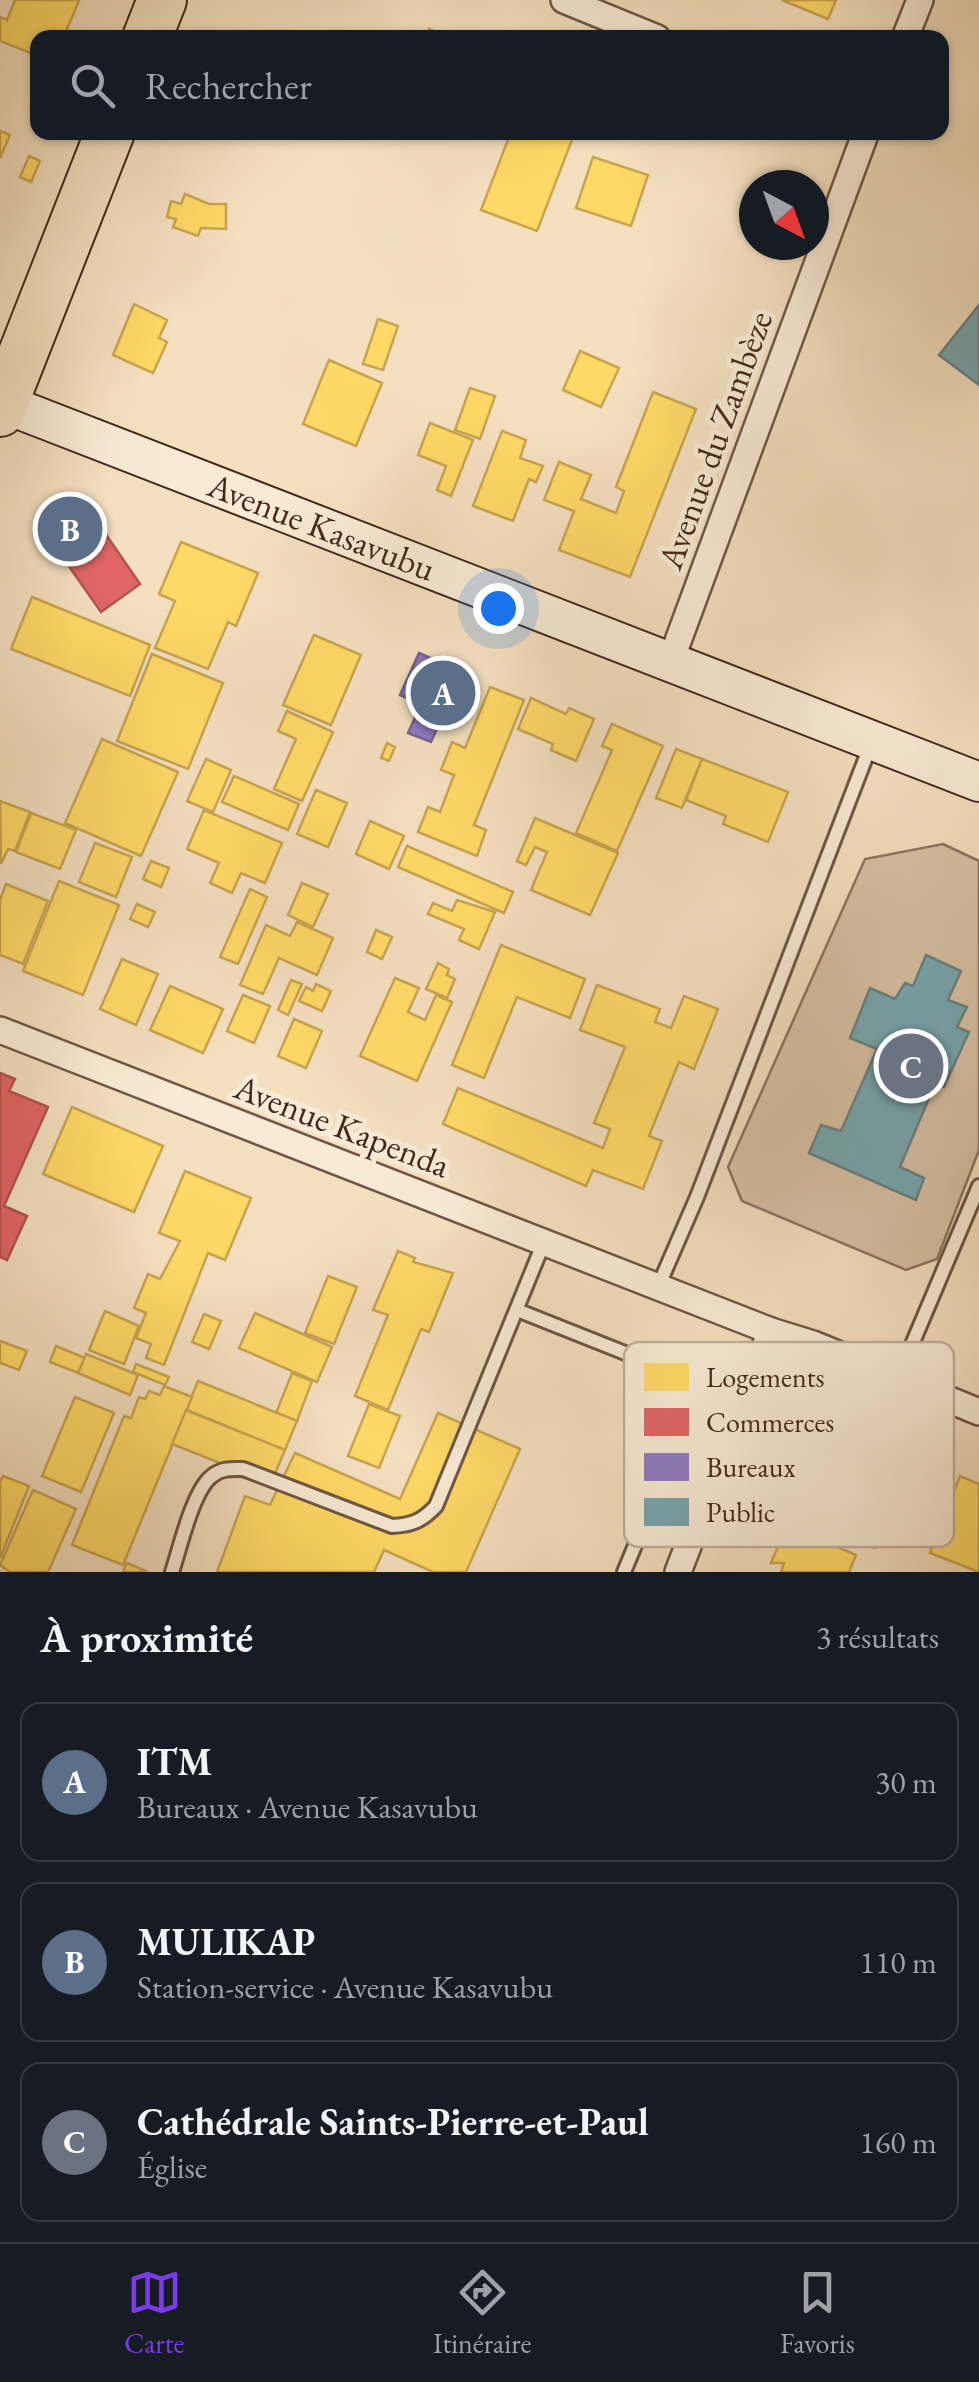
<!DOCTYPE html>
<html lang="fr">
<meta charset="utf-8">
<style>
body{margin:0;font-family:"EB Garamond",serif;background:#20242c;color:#f1f3f6}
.compass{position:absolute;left:739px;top:170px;width:90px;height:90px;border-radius:50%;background:#171b24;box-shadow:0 2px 8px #0004;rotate:139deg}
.you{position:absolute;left:498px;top:608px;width:35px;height:35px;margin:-25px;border:8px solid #fff;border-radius:50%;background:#1a73e8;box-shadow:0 0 0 15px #1a73e833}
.badge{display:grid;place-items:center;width:65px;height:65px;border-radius:50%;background:#7c3aed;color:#fff;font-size:32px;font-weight:700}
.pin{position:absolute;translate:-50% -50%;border:5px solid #fff;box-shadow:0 2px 10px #0006}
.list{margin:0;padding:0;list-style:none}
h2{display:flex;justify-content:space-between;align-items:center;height:130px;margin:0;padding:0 40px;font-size:42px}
h2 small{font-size:32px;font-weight:400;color:#9ea1a6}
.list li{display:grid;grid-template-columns:65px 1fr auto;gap:30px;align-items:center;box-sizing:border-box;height:160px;margin:0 20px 20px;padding:0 20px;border:2px solid #363941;border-radius:20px}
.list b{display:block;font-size:38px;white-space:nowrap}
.list p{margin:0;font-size:32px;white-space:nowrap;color:#9ea1a6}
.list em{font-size:32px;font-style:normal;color:#9ea1a6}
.icon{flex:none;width:55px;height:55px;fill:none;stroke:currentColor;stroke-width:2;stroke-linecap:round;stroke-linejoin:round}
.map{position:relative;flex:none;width:979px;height:1572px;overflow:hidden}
.search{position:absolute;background:#171b24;box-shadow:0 2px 8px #0004;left:30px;right:30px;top:30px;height:110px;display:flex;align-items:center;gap:25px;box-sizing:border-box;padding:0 35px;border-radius:20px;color:#9ea1a6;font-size:38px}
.sheet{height:670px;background:#171b24}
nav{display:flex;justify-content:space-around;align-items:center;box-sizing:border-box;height:140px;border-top:2px solid #363941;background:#171b24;font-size:28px;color:#9ea1a6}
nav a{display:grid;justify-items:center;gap:5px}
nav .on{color:#7c3aed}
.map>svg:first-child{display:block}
.green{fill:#d6c0a3;stroke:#8c7460;stroke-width:2.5}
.homes{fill:#ffd966;stroke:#c7a450;stroke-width:2.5}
.shops{fill:#e06666;stroke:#b15350;stroke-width:2.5}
.offices{fill:#8e7cc3;stroke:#786391;stroke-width:2.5}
.public{fill:#76a5af;stroke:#678083;stroke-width:2.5}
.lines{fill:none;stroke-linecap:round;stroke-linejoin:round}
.lane-casing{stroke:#6f5646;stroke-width:18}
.street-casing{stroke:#6f5646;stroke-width:30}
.secondary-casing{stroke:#43281d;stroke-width:42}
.highway-casing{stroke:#43281d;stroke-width:52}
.lane{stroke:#f8ead5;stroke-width:12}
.street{stroke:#f8ead5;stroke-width:25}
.secondary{stroke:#f8ead5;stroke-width:38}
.highway{stroke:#f4dfbf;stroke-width:48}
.labels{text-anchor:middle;stroke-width:10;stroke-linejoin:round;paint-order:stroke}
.street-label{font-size:35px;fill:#43281d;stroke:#f8ead5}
.key{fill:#f8ead5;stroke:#c2b09e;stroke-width:2.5}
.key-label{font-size:28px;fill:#43281d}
</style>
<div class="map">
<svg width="979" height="1572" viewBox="0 0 979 1572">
<rect width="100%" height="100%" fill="#f4dfbf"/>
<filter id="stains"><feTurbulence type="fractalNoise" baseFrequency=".002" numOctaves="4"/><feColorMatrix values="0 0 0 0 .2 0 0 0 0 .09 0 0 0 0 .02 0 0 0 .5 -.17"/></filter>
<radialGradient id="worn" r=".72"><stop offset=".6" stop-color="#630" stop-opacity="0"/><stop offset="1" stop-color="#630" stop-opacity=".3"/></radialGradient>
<!-- green -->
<path class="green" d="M943 844 979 861V1150L937 1259 906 1270 742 1201 728 1167 865 859Z"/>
<!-- homes -->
<g class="homes">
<path d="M15 0H77L79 1 63 38H38V56L0 41V17L7 20Z"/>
<path d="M782 0H836L828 19Z"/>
<path d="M429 29 452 38H426Z"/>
<path d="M0 131 10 135 0 158Z"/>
<path d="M511 132H575L537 231 481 210Z"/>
<path d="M29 156 40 161 31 182 20 177Z"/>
<path d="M593 157 648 175 631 226 576 208Z"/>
<path d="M185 194 209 204H226V229L201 228 198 236 173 227 176 219 167 217 171 201 181 204Z"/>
<path d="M134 304 167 320 159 338 167 342 153 373 113 355Z"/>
<path d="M378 319 398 326 383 370 363 364Z"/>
<path d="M580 351 619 368 601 407 563 390Z"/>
<path d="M329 360 382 383 356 446 303 424Z"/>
<path d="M470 388 495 396 480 439 455 430Z"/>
<path d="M653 392 696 409 630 577 559 550 574 511 544 500 559 462 591 475 581 499 616 513 624 491 616 487Z"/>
<path d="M430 423 473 440 451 496 437 490 446 466 418 455Z"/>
<path d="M502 431 526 440 520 458 543 466 536 482 529 479 513 521 473 506Z"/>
<path d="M181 542 258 573 236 626 228 622 208 669 155 648 175 601 159 594Z"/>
<path d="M32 597 150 645 130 696 11 649Z"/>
<path d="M314 635 361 655 331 725 283 705Z"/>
<path d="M152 654 223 683 188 769 117 741Z"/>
<path d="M490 687 524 700 474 825 486 830 477 856 418 832 428 807 440 812 454 775 441 770 452 742 465 748Z"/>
<path d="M531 698 566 714 569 708 594 719 576 761 551 750 553 744 518 729Z"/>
<path d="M287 711 333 732 302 801 274 789 296 739 278 731Z"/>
<path d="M612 724 663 746 617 851 576 833 612 750 602 746Z"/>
<path d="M102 739 178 772 141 856 65 823Z"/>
<path d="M387 743 395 747 389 761 381 758Z"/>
<path d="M676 749 702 759 682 808 656 798Z"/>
<path d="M206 759 231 770 213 812 187 801Z"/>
<path d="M702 759 788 792 768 842 723 824 726 816 686 800Z"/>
<path d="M234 776 299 804 288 830 222 802Z"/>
<path d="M316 790 347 803 328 847 297 834Z"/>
<path d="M0 801 30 812 15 851 8 849 1 864Z"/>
<path d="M204 810 282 843 265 883 241 873 232 893 210 883 219 863 187 849Z"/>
<path d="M31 813 76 830 60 869 16 852Z"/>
<path d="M535 818 618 853 590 915 531 890 547 852 535 847 526 865 517 861Z"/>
<path d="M370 821 404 836 389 869 356 854Z"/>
<path d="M95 843 132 857 116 897 79 882Z"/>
<path d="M407 846 513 892 504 913 398 867Z"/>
<path d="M151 861 169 868 161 887 143 879Z"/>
<path d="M59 881 119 905 83 995 23 971Z"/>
<path d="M302 883 328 894 313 927 288 915Z"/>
<path d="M6 884 48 901 23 964 0 955V900Z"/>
<path d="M250 889 267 897 238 964 220 957Z"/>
<path d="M457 900 495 912 479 949 459 940 464 929 428 914 433 903 452 911Z"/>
<path d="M137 904 155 912 148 927 130 919Z"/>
<path d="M297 922 333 938 317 975 279 958 263 994 240 985 266 925 290 936Z"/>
<path d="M376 930 392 937 382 959 367 952Z"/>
<path d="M501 945 585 979 570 1018 517 997 484 1078 452 1065Z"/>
<path d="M122 959 158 974 136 1025 100 1009Z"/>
<path d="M438 963 449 969 447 975 455 979 447 998 426 989Z"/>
<path d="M395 978 419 988 408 1012 425 1020 436 995 452 1002 417 1081 360 1056Z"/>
<path d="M291 980 302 984 288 1015 278 1010Z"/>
<path d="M316 984 331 991 322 1011 299 1001 306 987 313 991Z"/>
<path d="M597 985 660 1009 655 1022 671 1028 684 996 718 1009 694 1069 679 1062 649 1136 662 1141 643 1189 593 1170 586 1186 443 1124 458 1088 603 1148 610 1129 594 1123 625 1047 580 1030Z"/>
<path d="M170 986 223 1009 203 1053 150 1030Z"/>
<path d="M243 995 270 1006 254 1043 227 1031Z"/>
<path d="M294 1019 322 1031 306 1068 278 1056Z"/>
<path d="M72 1107 163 1146 134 1212 43 1174Z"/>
<path d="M185 1171 251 1198 225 1260 208 1253 164 1365 146 1358 151 1344 136 1338 146 1313 134 1308 148 1274 160 1279 180 1241 159 1233Z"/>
<path d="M398 1251 415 1258 413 1262 453 1273 429 1332 421 1329 388 1410 355 1396 388 1315 373 1310Z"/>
<path d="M328 1276 357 1287 334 1344 305 1333Z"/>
<path d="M105 1311 139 1326 124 1364 89 1350Z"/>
<path d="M255 1313 332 1347 317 1382 239 1348Z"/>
<path d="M204 1314 221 1321 209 1349 192 1342Z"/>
<path d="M0 1341 27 1351 19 1370 0 1363Z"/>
<path d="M56 1346 85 1358 78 1373 50 1362Z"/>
<path d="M86 1354 138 1375 130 1395 78 1373Z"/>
<path d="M136 1364 169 1377 165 1385 133 1372Z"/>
<path d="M292 1373 312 1381 297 1421 276 1413Z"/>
<path d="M198 1381 297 1421 285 1450 186 1410Z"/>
<path d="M164 1386 192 1397 123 1565 72 1545 124 1416 131 1418 139 1397 145 1399 149 1391 160 1395Z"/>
<path d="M75 1397 114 1413 81 1492 42 1476Z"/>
<path d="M369 1404 400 1416 379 1468 348 1456Z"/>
<path d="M186 1410 285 1450 271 1483 172 1444Z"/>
<path d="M438 1413 520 1449 466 1572H433L384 1550 374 1572H217L245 1496 270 1505 295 1453 400 1499Z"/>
<path d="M3 1476 29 1486 0 1558V1482Z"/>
<path d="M960 1476 979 1484V1572L930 1553Z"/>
<path d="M853 1483 894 1500 875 1548 823 1528 834 1502 844 1506Z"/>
<path d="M33 1490 76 1509 48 1572H10L0 1565Z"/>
<path d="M803 1526 823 1528 819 1539 856 1555 849 1572H781L784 1563H771L785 1530 799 1535Z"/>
<path d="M127 1563 148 1572H123Z"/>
</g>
<!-- shops -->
<g class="shops">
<path d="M80 497 140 584 101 612 40 525Z"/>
<path d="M0 1073 15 1079 9 1091 48 1107 4 1206 27 1216 7 1260 0 1257Z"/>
</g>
<!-- offices -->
<path class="offices" d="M419 653 468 675 450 716 444 713 431 742 408 733 421 704 400 695Z"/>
<!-- public -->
<g class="public">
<path d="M979 305V385L939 355Z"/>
<path d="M926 955 961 971 948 1000 967 1007 957 1027 969 1032 944 1087 935 1084 900 1167 924 1178 916 1200 809 1153 821 1125 841 1131 877 1049 850 1038 870 988 895 999 905 983 913 986Z"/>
</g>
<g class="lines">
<!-- lane casing -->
<g class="lane-casing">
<g id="lane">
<path d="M658 1287 697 1197 871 744"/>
<path d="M517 1310 688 1378 696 1386 697 1396 624 1572"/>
<path d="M897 1380 979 1186"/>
<path d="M172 1572C180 1548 193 1490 212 1476 222 1468 231 1469 243 1469L392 1526C412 1525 422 1521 436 1506L544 1242"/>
</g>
</g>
<!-- street casing -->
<g class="street-casing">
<g id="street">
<path d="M564 0 657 38"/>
<path d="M905 38 920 0"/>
<path d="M671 660 866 132"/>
<path d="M0 1030 771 1331 813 1344 979 1412"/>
<path d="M678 1572 771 1331"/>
</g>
</g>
<!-- secondary casing -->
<g class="secondary-casing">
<g id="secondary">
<path id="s1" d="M0 402 979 782"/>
</g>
</g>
<!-- highway casing -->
<g class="highway-casing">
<g id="highway">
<path d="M147 38 162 0"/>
<path d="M0 412 110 132"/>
</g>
</g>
<!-- lane -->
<use href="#lane" class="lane"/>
<!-- street -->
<use href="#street" class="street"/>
<!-- secondary -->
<use href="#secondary" class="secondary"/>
<!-- highway -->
<use href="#highway" class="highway"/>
</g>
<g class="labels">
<!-- street labels -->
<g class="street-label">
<text transform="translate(715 440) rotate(-70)" y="12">Avenue du Zambèze</text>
<text dy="12" stroke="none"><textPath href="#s1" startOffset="345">Avenue Kasavubu</textPath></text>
<text transform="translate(342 1126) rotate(21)" y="12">Avenue Kapenda</text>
</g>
</g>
<!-- legend -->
<rect x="624" y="1342" width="330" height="205" rx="15" class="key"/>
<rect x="644" y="1363" width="45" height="28" fill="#ffd966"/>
<rect x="644" y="1408" width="45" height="28" fill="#e06666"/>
<rect x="644" y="1453" width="45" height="28" fill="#8e7cc3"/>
<rect x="644" y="1498" width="45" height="28" fill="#76a5af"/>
<g class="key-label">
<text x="706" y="1387">Logements</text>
<text x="706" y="1432">Commerces</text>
<text x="706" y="1477">Bureaux</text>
<text x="706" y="1522">Public</text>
</g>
<rect width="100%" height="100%" filter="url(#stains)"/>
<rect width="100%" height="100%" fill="url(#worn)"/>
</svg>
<svg class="compass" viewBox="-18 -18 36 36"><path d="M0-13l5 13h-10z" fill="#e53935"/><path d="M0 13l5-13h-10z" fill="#9ea1a6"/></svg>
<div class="you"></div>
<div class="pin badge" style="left:443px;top:693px;background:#5c6f8a">A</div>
<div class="pin badge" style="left:70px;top:529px;background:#5c6f8a">B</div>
<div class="pin badge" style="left:911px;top:1066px;background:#6b7280">C</div>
<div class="search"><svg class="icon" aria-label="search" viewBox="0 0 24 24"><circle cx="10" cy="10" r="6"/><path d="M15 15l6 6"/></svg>Rechercher</div>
</div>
<section class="sheet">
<h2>À proximité<small>3 résultats</small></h2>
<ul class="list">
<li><span class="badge" style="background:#5c6f8a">A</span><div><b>ITM</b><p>Bureaux · Avenue Kasavubu</p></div><em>30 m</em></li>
<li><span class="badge" style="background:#5c6f8a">B</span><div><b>MULIKAP</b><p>Station-service · Avenue Kasavubu</p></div><em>110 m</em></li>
<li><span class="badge" style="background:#6b7280">C</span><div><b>Cathédrale Saints-Pierre-et-Paul</b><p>Église</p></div><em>160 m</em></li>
</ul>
</section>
<nav>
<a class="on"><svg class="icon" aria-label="map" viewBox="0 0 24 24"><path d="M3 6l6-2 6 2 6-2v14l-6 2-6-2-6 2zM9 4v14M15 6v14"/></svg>Carte</a>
<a><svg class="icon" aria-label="directions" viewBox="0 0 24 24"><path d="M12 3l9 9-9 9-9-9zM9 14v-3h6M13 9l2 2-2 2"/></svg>Itinéraire</a>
<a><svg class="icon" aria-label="saved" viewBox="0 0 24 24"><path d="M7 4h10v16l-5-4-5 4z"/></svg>Favoris</a>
</nav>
